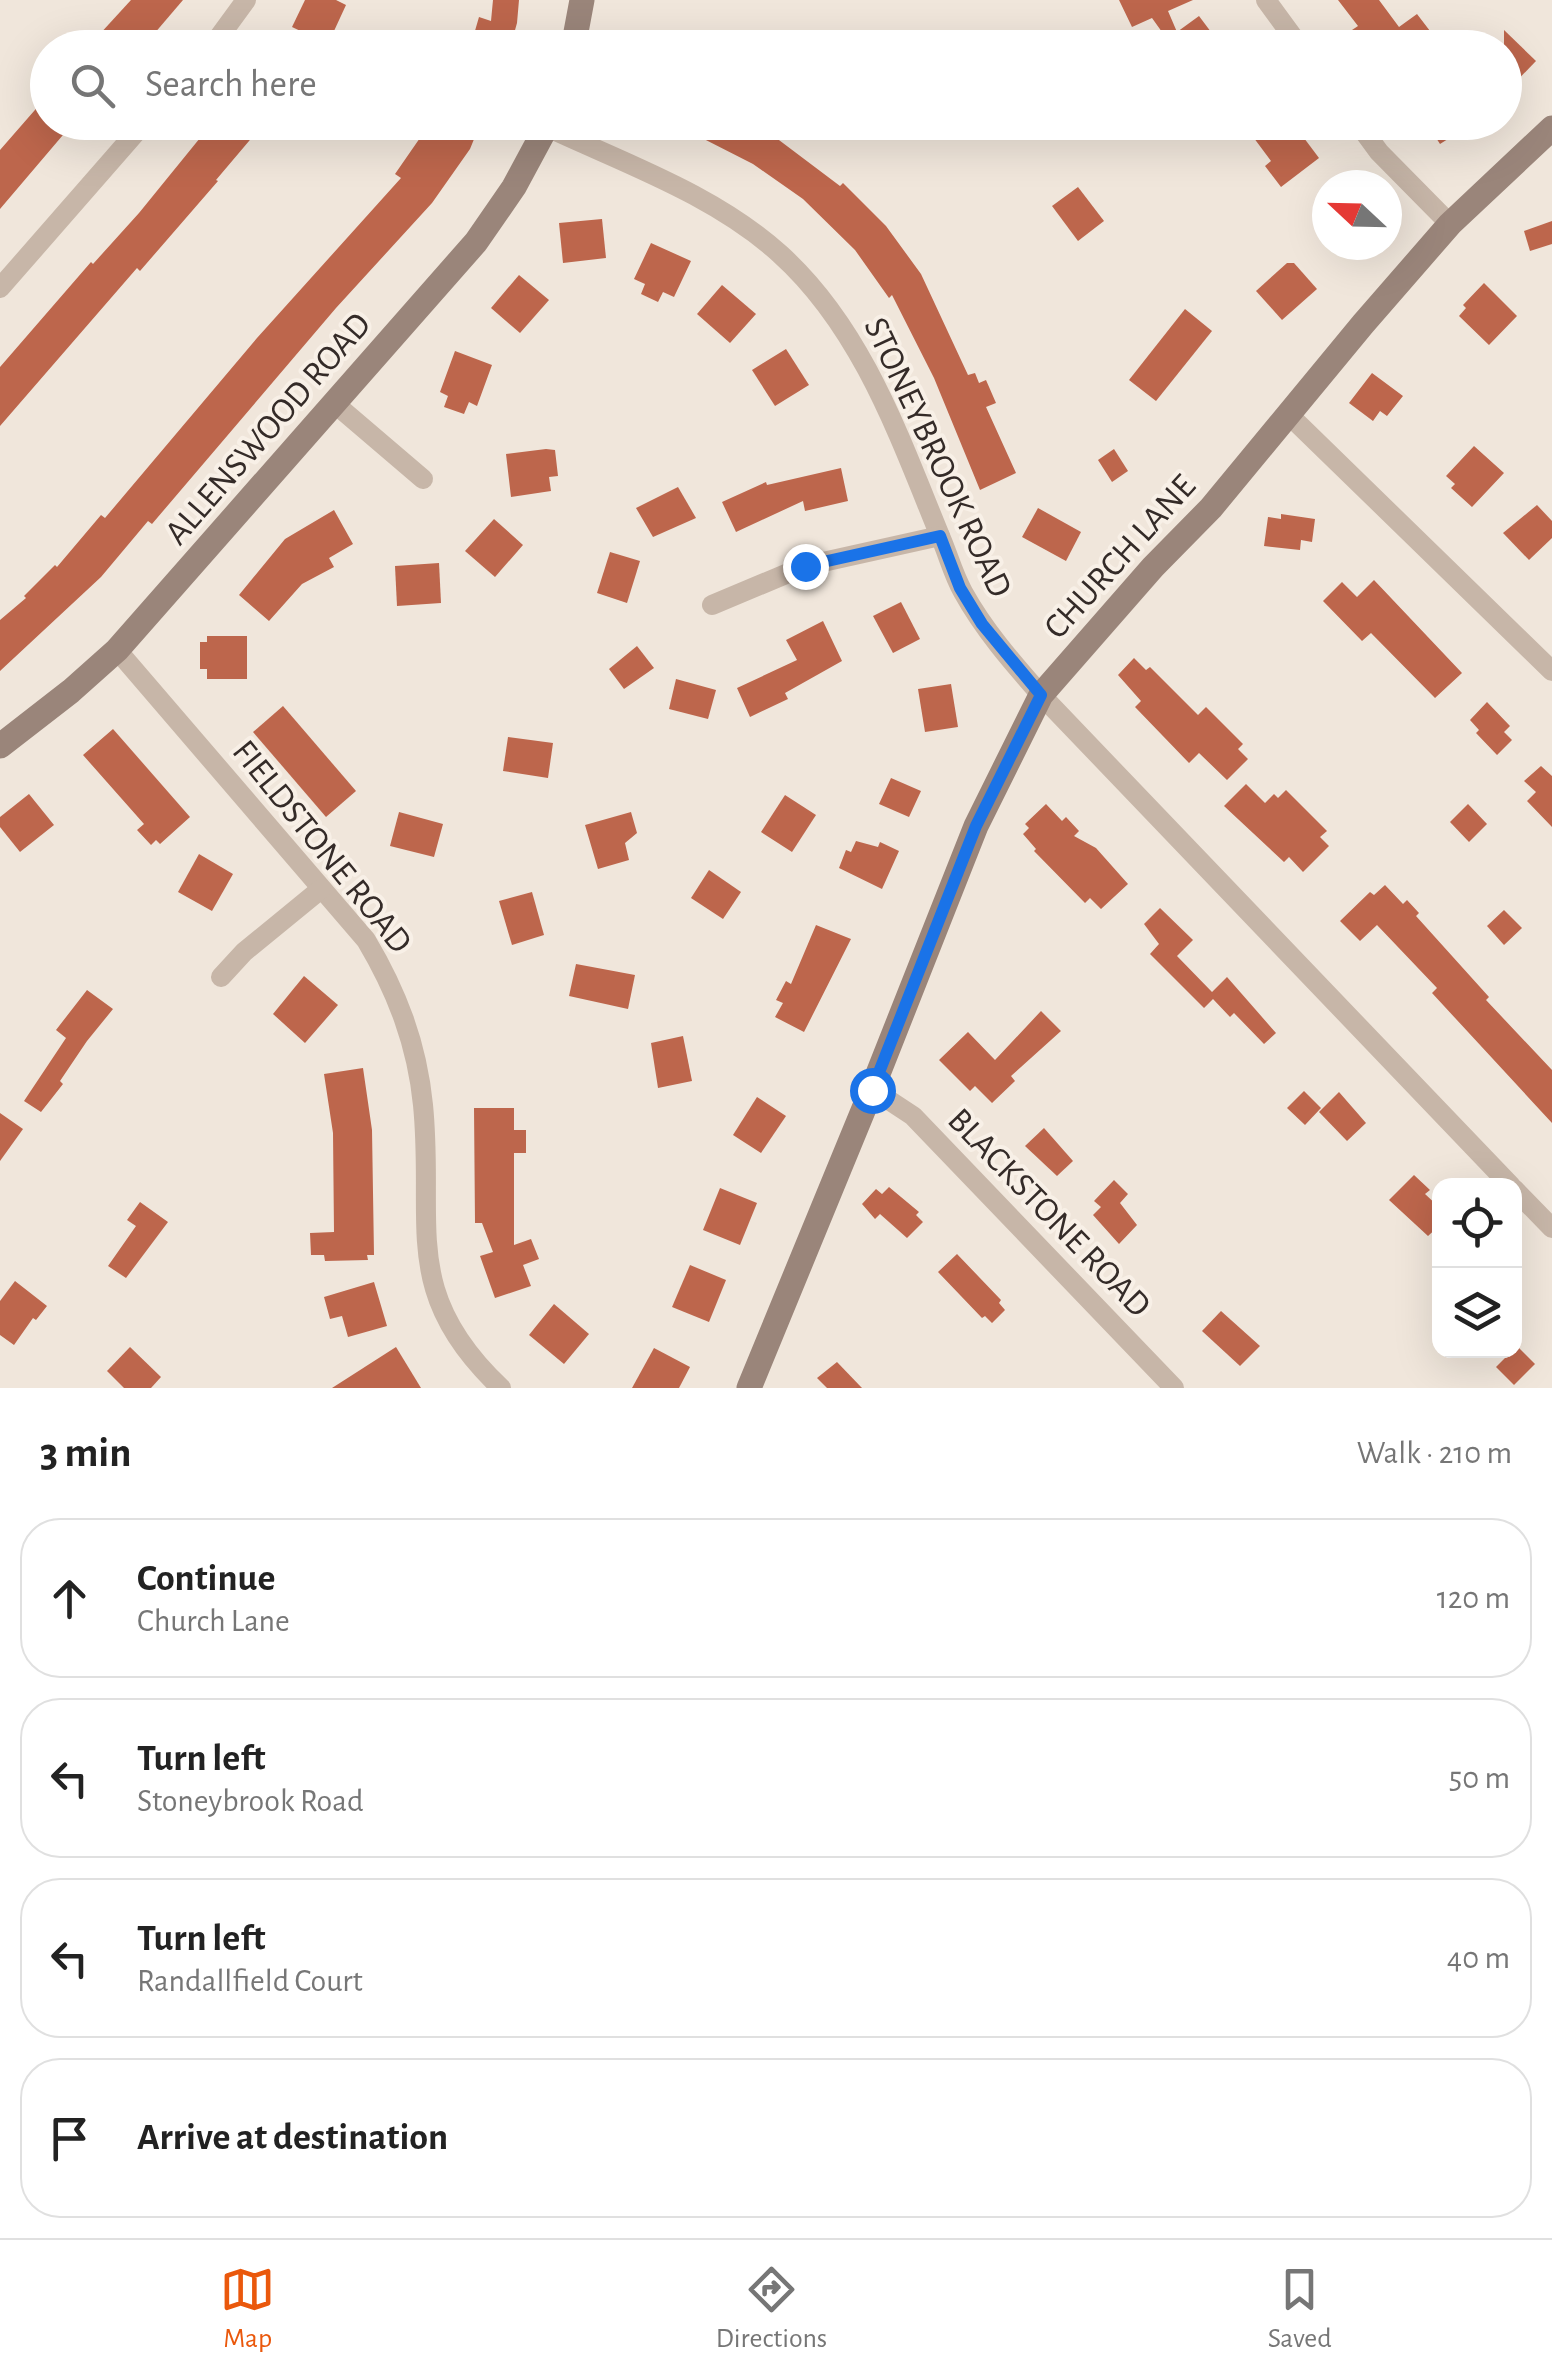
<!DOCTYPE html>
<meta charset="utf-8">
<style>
body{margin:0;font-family:"Alegreya Sans",sans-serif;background:#f6f6f6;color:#222}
.controls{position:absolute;right:30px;bottom:30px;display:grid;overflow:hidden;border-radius:20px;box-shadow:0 10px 40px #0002}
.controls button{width:90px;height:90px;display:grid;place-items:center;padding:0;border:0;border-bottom:2px solid #e0e0e0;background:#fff;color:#222;font:50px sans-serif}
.compass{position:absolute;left:1312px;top:170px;width:90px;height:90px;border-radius:50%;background:#fff;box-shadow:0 10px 40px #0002;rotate:292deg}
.stop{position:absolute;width:30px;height:30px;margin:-22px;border:8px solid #1a73e8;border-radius:50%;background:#fff}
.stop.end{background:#1a73e8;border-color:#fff;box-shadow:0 2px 10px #0008}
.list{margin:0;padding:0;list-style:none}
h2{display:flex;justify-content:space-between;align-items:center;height:130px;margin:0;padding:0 40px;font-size:42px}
h2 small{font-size:32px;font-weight:400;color:#767676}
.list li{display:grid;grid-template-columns:65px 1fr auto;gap:30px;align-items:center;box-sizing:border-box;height:160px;margin:0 20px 20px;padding:0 20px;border:2px solid #e0e0e0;border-radius:40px}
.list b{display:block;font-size:38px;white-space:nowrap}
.list p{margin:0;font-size:32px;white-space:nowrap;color:#767676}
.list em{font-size:32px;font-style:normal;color:#767676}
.icon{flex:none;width:55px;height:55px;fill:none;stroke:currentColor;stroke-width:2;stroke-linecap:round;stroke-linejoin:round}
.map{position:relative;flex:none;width:1552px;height:1388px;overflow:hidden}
.search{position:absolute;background:#fff;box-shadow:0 10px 40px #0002;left:30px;right:30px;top:30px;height:110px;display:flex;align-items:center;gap:25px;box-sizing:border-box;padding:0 35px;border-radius:55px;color:#767676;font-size:38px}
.sheet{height:850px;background:#fff}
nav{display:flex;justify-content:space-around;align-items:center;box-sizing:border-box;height:140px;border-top:2px solid #e0e0e0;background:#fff;font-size:28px;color:#767676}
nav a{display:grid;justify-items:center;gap:5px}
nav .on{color:#ea580c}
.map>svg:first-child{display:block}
.building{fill:#bd664c}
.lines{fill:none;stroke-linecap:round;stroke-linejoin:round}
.street{stroke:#c7b6a8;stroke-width:20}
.secondary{stroke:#9a857a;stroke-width:25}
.route{stroke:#1a73e8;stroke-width:12}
.labels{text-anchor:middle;stroke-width:8;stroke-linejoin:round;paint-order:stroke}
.street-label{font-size:35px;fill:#342b28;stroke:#f8f0e7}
</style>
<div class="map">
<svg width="1552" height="1388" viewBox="0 0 1552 1388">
<rect width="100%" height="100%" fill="#f0e6db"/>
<!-- building -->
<g class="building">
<path d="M131 0H183L142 48H87Z"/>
<path d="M305 0H336L346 5 328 44 292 27Z"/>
<path d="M493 0H519L517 23 510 48H470L479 17 491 21Z"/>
<path d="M1119 0H1193L1168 11 1177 32 1199 16 1223 48H1156L1167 39 1152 18 1132 27Z"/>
<path d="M1338 0H1379L1399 27 1417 14 1430 31 1412 44 1414 48H1365L1352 30 1358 26Z"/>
<path d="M1504 30 1536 61 1504 94Z"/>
<path d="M48 95V122H74L0 209V150Z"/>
<path d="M213 122H265L216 180 218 181 140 271 137 268 0 426V367L91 262 93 264 139 213Z"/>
<path d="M431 122H481L470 149 432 203 336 308 152 524 148 521 101 577 0 671V620L26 598 24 596 55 565 57 567 101 515 105 518 257 338 401 178 395 174Z"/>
<path d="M705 122H755L840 186 843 183 886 226 921 274 968 375 975 373 979 383 986 380 996 403 986 407 1016 473 980 490 934 378 892 295 889 298 855 250 803 199 753 164 698 136Z"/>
<path d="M1242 122H1292L1319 158 1281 187 1265 166 1271 161Z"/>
<path d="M1426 122H1475L1440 144Z"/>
<path d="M1078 187 1104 221 1078 241 1052 206Z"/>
<path d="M602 219 606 258 563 263 559 223Z"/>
<path d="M1552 221V244L1530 251 1524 231Z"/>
<path d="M651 243 691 261 674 297 663 292 658 302 641 294 645 284 634 279Z"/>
<path d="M1287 263H1294L1317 289 1282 320 1256 291Z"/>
<path d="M519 275 549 300 520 333 491 308Z"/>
<path d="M1484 283 1517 316 1489 345 1459 316 1466 308 1463 305Z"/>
<path d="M722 285 756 314 730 343 697 314Z"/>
<path d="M1185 309 1212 331 1156 401 1129 380Z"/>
<path d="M786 349 809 385 775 406 752 370Z"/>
<path d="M455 351 492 365 477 406 469 402 464 414 444 407 448 396 440 392Z"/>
<path d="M1372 373 1403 396 1387 416 1380 411 1373 421 1349 403Z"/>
<path d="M1474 446 1504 473 1472 507 1451 488 1455 484 1446 476Z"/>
<path d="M546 449 555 450 558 476 549 477 551 491 511 497 506 454Z"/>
<path d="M1114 449 1128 471 1112 482 1098 460Z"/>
<path d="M841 468 848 501 805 511 803 501 736 532 722 502 766 482 767 485Z"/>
<path d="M678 487 696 518 653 537 636 508Z"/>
<path d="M1537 505 1552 521V538L1529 560 1503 533Z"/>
<path d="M1038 508 1081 532 1066 561 1022 537Z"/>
<path d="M334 510 353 544 329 558 334 567 302 584 269 621 239 595 285 539Z"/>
<path d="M1281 514 1315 519 1312 542 1301 540 1300 550 1264 546 1268 517 1281 519Z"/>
<path d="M494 519 523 545 495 577 465 551Z"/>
<path d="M610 552 640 561 627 603 597 593Z"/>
<path d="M439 563 441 603 397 606 395 566Z"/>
<path d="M1374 580 1462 673 1435 698 1371 633 1362 641 1323 601 1342 582 1357 597Z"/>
<path d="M901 602 920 639 893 653 873 616Z"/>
<path d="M823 621 842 661 785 693 788 699 750 717 737 688 797 660 786 640Z"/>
<path d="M207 636H247V679H207V669H200V642H207Z"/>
<path d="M637 646 654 668 624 689 609 669Z"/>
<path d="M1134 658 1146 670 1150 667 1198 715 1206 707 1243 744 1238 749 1248 759 1227 780 1199 753 1189 763 1135 707 1141 701 1118 675Z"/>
<path d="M676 679 716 690 708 719 669 709Z"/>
<path d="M951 684 958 727 925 732 918 689Z"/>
<path d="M1487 702 1510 726 1504 732 1512 740 1497 755 1476 733 1479 730 1470 720Z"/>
<path d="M283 706 356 791 326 817 253 732Z"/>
<path d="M113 729 190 817 160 844 156 840 151 845 137 830 144 824 83 755Z"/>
<path d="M508 737 553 743 548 778 503 771Z"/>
<path d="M1541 766 1552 776V827L1527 801 1536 792 1524 781Z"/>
<path d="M891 778 921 791 909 817 879 804Z"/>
<path d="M1246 784 1265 803 1274 794 1278 798 1286 790 1327 831 1320 837 1329 846 1303 872 1289 857 1284 862 1224 806Z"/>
<path d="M29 794 54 825 20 852 0 827V817Z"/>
<path d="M785 795 816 815 792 852 761 832Z"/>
<path d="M1046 804 1062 821 1066 817 1079 831 1074 836 1096 848 1128 884 1101 909 1090 898 1085 903 1034 851 1036 849 1023 834 1029 828 1025 824Z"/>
<path d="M1468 804 1487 824 1469 842 1450 822Z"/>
<path d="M399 812 443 824 434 857 390 846Z"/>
<path d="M631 812 637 833 625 843 629 860 598 869 585 825Z"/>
<path d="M856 841 878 847 880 842 899 851 882 889 839 868 846 850 851 852Z"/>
<path d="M199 854 233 874 212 911 178 892Z"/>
<path d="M709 870 741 892 723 919 691 898Z"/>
<path d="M1385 885 1403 904 1407 900 1419 913 1416 916 1489 997 1486 1000 1552 1070V1123L1432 993 1437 988 1377 925 1360 941 1340 921 1370 892 1374 895Z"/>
<path d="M532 892 544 935 512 945 499 901Z"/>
<path d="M1160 908 1193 940 1177 956 1212 992 1227 977 1276 1033 1264 1044 1234 1013 1230 1017 1213 999 1204 1008 1150 954 1159 944 1144 924Z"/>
<path d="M1504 910 1522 928 1504 945 1487 926Z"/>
<path d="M816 925 851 939 804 1032 775 1017 783 1003 776 1000 786 981 791 984Z"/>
<path d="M576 964 635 975 628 1009 569 996Z"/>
<path d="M304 976 338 1005 305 1043 273 1014Z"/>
<path d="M87 990 113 1009 87 1041 60 1081 63 1084 41 1112 24 1101 66 1038 56 1030Z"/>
<path d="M1041 1011 1061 1031 1011 1076 1015 1081 992 1103 975 1086 970 1091 939 1060 968 1032 995 1060Z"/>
<path d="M683 1036 692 1081 658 1088 651 1043Z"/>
<path d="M363 1068 372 1130 374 1255H367L368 1260 325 1261 324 1255H311L310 1233 334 1232 333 1133 324 1074Z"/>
<path d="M1304 1091 1321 1108 1305 1125 1287 1108Z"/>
<path d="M1339 1092 1366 1123 1347 1141 1319 1112Z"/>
<path d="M757 1097 786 1116 761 1153 733 1135Z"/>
<path d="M474 1108H514V1130H526V1153H514V1245L531 1239 539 1259 523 1265 531 1286 495 1298 480 1256 493 1252 482 1223H475Z"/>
<path d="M0 1113 23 1129 0 1161Z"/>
<path d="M1044 1128 1073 1161 1057 1176 1025 1146Z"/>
<path d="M1414 1175 1430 1190 1425 1194 1440 1208V1225L1428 1236 1389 1200Z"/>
<path d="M1114 1180 1128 1194 1120 1203 1137 1225 1119 1244 1093 1215 1101 1207 1094 1201Z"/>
<path d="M889 1187 919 1212 916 1215 923 1222 907 1238 880 1214 875 1219 862 1204 876 1189 882 1194Z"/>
<path d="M720 1188 757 1203 740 1245 703 1230Z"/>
<path d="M140 1202 168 1222 126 1278 108 1266 136 1226 127 1220Z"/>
<path d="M957 1254 1001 1300 999 1303 1005 1310 992 1323 985 1316 982 1318 938 1272Z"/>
<path d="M690 1265 726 1280 709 1322 672 1307Z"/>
<path d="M15 1281 47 1306 36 1320 33 1318 14 1345 0 1335V1301Z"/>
<path d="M374 1282 387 1326 348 1337 342 1316 330 1319 324 1297Z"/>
<path d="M554 1304 589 1334 564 1364 529 1335Z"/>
<path d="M1221 1311 1260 1346 1240 1366 1202 1331Z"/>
<path d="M1517 1346 1535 1364 1514 1385 1496 1367Z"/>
<path d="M130 1347 161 1377 151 1388H124L107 1371Z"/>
<path d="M396 1347 421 1388H332Z"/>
<path d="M654 1348 690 1367 679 1388H632Z"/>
<path d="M837 1362 862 1388H827L817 1378Z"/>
</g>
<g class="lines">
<!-- street -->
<g class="street">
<path d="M1266 0 1301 48"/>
<path d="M211 48 246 0"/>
<path d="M1357 122 1379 152 1450 224"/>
<path d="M547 127C626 164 715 195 780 254 862 328 899 436 940 536 948 554 953 574 963 592 984 630 1012 662 1041 695L1511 1186"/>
<path d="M0 288 145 122"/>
<path d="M334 403 423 479"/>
<path d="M1288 414 1552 671"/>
<path d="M712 605 805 566 940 536"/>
<path d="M117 650 366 940C397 992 417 1044 423 1105 435 1225 399 1292 501 1388"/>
<path d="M221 977 244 952 321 889"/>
<path d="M872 1089 913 1116 1174 1388"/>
<path d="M1514 1189 1552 1228"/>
</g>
<!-- secondary -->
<g class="secondary">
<path d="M573 48 582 0"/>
<path d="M0 746 71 691 117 650 476 242 514 187 549 122"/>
<path d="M749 1388 872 1089 976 826 1041 695 1153 567 1211 508 1363 324 1450 224 1552 128"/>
</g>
</g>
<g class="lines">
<!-- route -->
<path class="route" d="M805 566 940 536 960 588 982 624 1041 695 976 826 872 1090"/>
</g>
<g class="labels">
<!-- street labels -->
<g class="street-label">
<text transform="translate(267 428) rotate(-49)" y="12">ALLENSWOOD ROAD</text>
<text transform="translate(939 457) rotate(65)" y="12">STONEYBROOK ROAD</text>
<text transform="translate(1119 556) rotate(-48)" y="12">CHURCH LANE</text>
<text transform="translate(323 846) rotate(51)" y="12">FIELDSTONE ROAD</text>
<text transform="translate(1050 1212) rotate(46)" y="12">BLACKSTONE ROAD</text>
</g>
</g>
</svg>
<div class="controls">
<button><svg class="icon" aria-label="locate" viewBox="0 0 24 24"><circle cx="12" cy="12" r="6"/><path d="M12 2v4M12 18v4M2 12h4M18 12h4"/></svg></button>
<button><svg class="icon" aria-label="layers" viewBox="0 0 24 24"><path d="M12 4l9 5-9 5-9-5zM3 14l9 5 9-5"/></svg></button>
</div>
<svg class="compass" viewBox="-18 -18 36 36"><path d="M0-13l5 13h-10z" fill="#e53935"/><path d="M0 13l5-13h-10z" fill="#767676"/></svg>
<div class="stop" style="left:872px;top:1090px"></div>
<div class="stop end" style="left:805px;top:566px"></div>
<div class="search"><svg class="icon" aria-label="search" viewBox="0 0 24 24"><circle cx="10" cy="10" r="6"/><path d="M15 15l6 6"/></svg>Search here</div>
</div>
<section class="sheet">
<h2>3 min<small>Walk · 210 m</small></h2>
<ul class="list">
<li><svg class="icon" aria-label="ahead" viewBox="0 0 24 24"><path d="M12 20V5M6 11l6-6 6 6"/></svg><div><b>Continue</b><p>Church Lane</p></div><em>120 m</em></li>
<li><svg class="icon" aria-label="left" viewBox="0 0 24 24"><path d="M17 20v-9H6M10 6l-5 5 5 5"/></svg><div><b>Turn left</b><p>Stoneybrook Road</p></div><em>50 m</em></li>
<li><svg class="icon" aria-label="left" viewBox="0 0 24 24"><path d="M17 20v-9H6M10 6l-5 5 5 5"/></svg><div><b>Turn left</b><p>Randallfield Court</p></div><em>40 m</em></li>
<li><svg class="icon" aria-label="arrive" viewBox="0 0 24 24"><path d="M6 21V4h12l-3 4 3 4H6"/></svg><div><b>Arrive at destination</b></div></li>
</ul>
</section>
<nav>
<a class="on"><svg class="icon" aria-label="map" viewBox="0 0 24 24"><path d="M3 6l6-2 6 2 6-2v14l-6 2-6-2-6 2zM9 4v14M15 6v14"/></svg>Map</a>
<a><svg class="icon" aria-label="directions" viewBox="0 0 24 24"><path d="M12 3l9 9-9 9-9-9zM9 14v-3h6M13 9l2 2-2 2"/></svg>Directions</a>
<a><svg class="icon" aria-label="saved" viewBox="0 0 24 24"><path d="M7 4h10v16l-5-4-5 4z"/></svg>Saved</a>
</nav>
